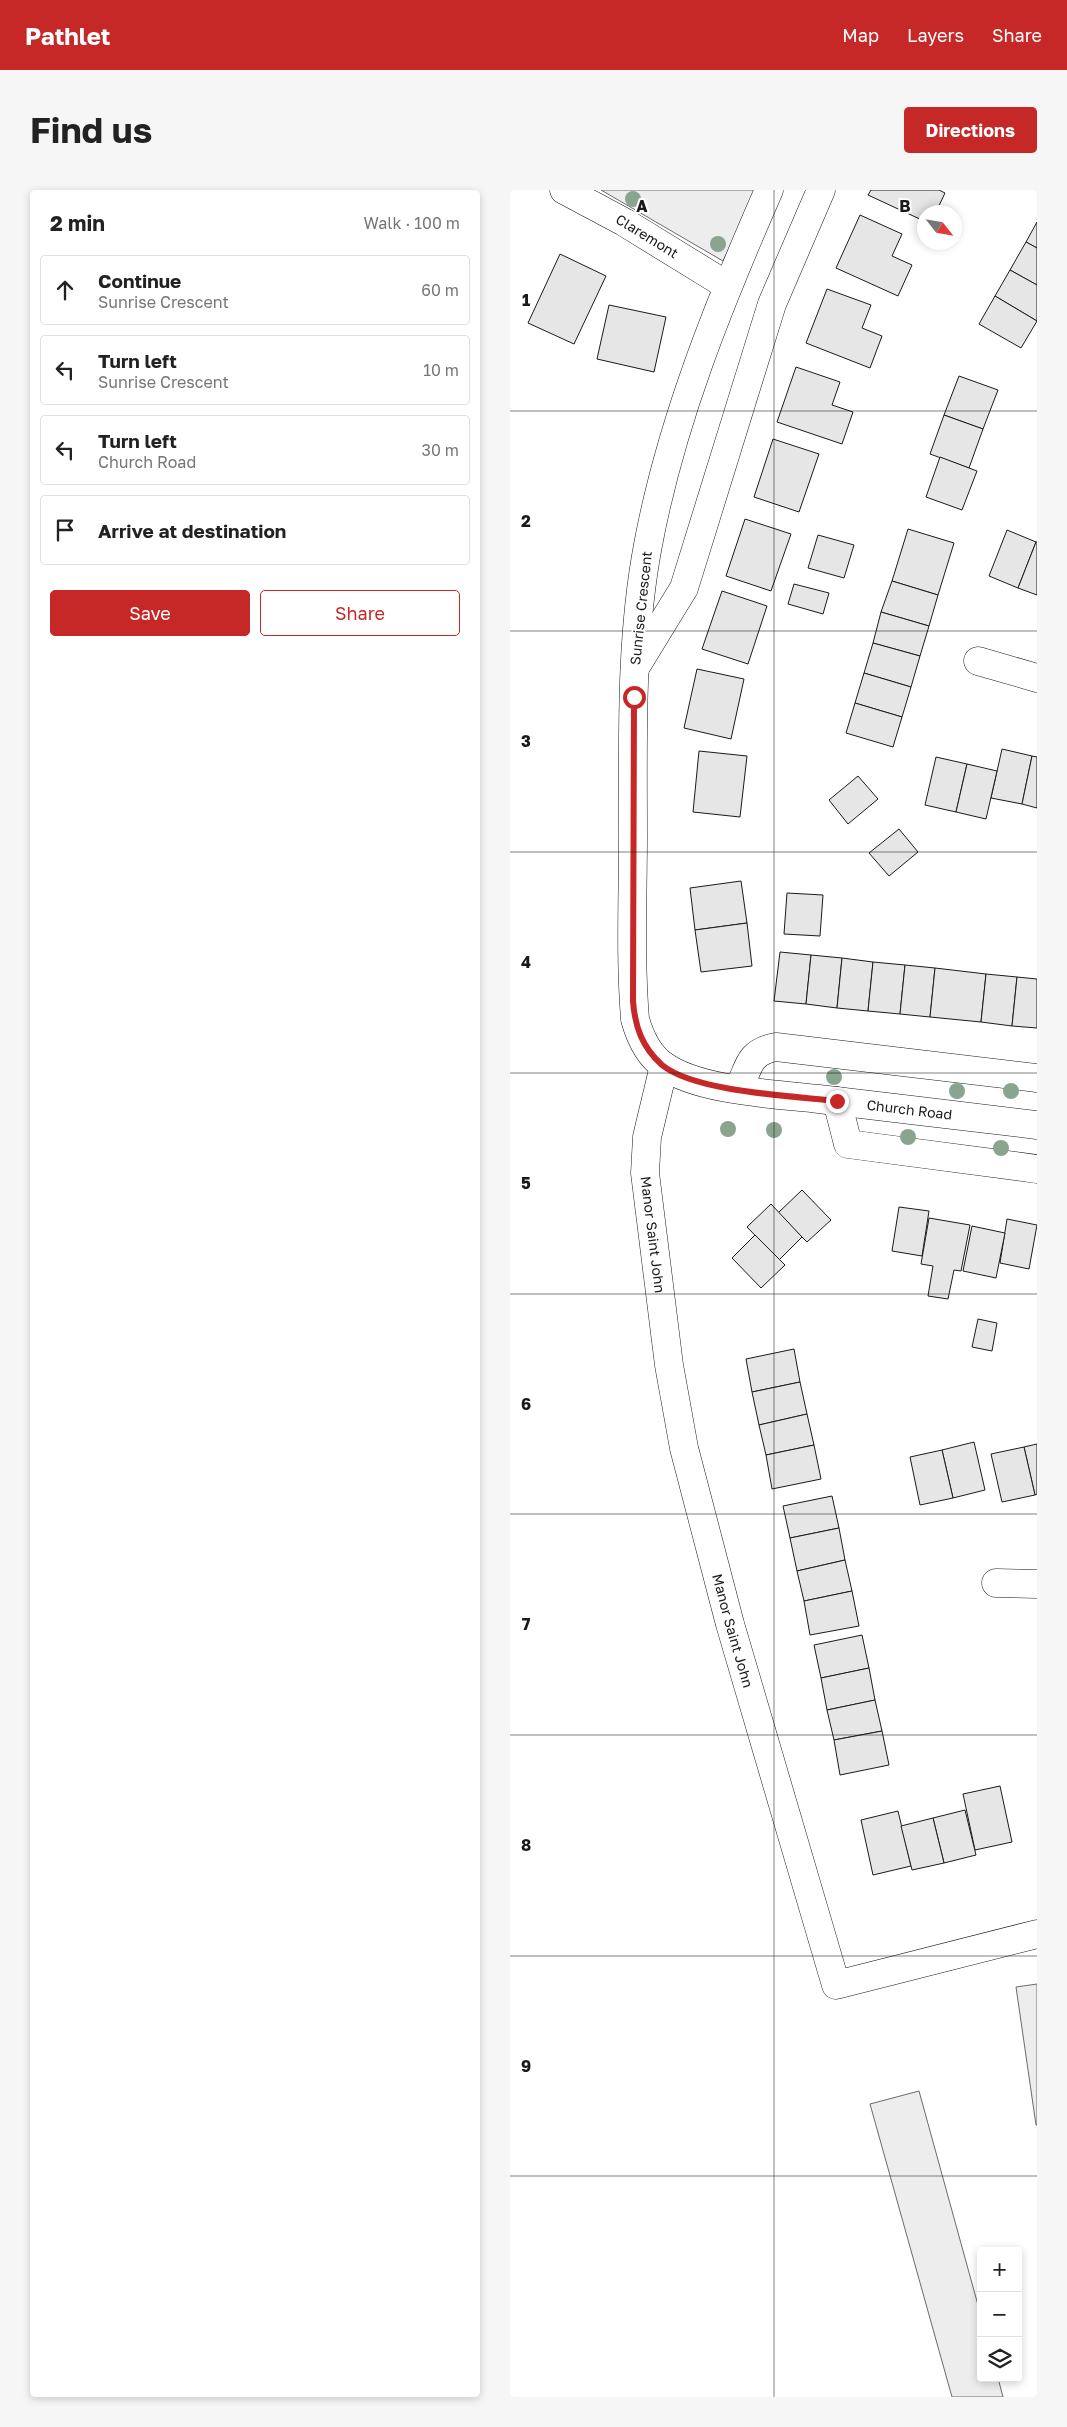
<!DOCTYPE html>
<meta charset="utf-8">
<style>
body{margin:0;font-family:"Golos Text",sans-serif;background:#f6f6f6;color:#222}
.controls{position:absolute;right:15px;bottom:15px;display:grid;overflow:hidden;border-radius:5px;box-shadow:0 2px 8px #0003}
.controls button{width:45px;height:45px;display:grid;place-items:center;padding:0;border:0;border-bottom:1px solid #e0e0e0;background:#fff;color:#222;font:25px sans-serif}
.compass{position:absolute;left:407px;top:15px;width:45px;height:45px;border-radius:50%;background:#fff;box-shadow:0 2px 8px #0003;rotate:121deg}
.stop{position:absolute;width:15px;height:15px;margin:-11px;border:4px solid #c62828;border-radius:50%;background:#fff}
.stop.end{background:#c62828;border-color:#fff;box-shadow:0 1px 5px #0008}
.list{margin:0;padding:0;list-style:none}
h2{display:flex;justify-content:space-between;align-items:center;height:65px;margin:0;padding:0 20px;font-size:21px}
h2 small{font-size:16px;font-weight:400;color:#767676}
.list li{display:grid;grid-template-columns:32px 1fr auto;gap:15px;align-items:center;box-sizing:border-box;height:70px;margin:0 10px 10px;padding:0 10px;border:1px solid #e0e0e0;border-radius:5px}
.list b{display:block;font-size:19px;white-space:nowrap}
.list p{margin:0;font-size:16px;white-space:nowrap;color:#767676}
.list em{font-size:16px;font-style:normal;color:#767676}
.actions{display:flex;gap:10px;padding:15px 20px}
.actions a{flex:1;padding:11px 0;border:1px solid #c62828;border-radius:5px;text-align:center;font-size:18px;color:#c62828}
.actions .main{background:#c62828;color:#fff}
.icon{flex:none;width:28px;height:28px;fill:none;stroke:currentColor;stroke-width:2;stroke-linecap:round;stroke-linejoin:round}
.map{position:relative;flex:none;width:527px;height:2207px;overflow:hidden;border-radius:5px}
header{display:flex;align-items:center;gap:30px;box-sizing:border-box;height:70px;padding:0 25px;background:#c62828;color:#fff}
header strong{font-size:24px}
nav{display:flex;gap:28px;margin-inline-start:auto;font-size:18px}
.intro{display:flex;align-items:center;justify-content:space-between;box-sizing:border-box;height:120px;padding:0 30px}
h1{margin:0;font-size:35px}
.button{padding:12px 22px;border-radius:5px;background:#c62828;color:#fff;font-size:18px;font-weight:700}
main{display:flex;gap:30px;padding:0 30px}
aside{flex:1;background:#fff;border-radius:5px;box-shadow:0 2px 8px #0003}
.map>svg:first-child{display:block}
.built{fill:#ededed;stroke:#6a6a6a}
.building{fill:#e6e6e6;stroke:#1a1a1a}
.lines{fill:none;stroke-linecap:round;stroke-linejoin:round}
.minor-casing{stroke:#1a1a1a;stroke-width:29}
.tertiary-casing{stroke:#1a1a1a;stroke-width:29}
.minor{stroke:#fff;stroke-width:28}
.tertiary{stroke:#fff;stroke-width:28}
.tree{fill:#8aa48f}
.route{stroke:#c62828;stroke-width:6}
.grid{fill:none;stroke:#1a1a1a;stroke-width:1;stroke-opacity:0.55}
.labels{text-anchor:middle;stroke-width:4;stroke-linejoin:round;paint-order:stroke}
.street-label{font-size:14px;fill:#1a1a1a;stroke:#fff}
.grid-label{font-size:16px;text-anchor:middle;font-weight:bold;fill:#1a1a1a;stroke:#fff;stroke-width:4;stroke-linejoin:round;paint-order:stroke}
</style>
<header>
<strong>Pathlet</strong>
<nav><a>Map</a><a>Layers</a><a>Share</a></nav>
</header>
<div class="intro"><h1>Find us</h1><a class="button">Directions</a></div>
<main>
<aside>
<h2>2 min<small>Walk · 100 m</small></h2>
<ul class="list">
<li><svg class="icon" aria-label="ahead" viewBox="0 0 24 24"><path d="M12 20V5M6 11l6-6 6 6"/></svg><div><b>Continue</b><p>Sunrise Crescent</p></div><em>60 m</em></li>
<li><svg class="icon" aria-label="left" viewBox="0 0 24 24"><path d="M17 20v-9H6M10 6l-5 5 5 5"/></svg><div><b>Turn left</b><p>Sunrise Crescent</p></div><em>10 m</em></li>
<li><svg class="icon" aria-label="left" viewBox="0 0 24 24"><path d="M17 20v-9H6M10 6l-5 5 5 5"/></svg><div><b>Turn left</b><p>Church Road</p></div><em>30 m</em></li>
<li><svg class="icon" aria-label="arrive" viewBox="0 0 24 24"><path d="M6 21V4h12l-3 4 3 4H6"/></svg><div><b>Arrive at destination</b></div></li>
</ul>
<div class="actions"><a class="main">Save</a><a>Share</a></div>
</aside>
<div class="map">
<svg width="527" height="2207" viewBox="0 0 527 2207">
<rect width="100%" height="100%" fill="#fff"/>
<!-- built -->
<g class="built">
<path d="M91 0H246L213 71Z"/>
<path d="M527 1794V1935H526L506 1797Z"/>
<path d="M409 1901 471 2126V2188H488L493 2207H442L360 1914Z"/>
</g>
<!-- building -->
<g class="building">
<path d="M361 0H429L435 3 426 22H414V31L358 5Z"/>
<path d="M350 25 392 44 382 66 402 75 388 106 326 78Z"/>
<path d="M527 32V58L516 52Z"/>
<path d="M516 52 527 58V95L500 80Z"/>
<path d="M50 64 96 86 64 154 18 133Z"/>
<path d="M500 80 527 95V131L485 106Z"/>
<path d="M317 99 361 115 352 138 372 146 360 178 296 153Z"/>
<path d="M485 106 527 131 511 158 469 134Z"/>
<path d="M99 115 156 127 144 182 87 169Z"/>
<path d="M286 177 330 192 322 215 343 222 332 254 267 232Z"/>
<path d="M449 186 488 200 473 239 434 225Z"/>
<path d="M434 225 473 239 459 278 420 264Z"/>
<path d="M263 249 309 264 289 322 244 307Z"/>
<path d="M430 267 467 281 452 320 416 307Z"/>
<path d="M235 329 281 344 261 401 216 386Z"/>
<path d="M398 339 444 353 428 405 382 391Z"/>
<path d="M497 340 526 352 508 398 479 386Z"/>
<path d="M308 345 344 355 334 388 298 378Z"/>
<path d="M526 352H527V405L508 398Z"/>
<path d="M382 391 428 405 419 436 371 422Z"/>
<path d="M284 394 319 403 313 424 278 414Z"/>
<path d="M212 401 257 416 238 474 192 459Z"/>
<path d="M371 422 419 436 410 466 363 453Z"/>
<path d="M363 453 410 466 401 497 354 483Z"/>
<path d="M187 479 234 489 221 549 174 538Z"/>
<path d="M354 483 401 497 392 527 345 513Z"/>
<path d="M345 513 392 527 383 557 336 543Z"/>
<path d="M492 559 522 566 512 614 481 608Z"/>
<path d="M189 561 237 566 230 627 183 622Z"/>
<path d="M522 566 527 567V618L512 614Z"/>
<path d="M426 567 457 574 446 622 415 615Z"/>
<path d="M457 574 487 581 476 629 446 622Z"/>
<path d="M348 586 368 609 338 634 319 610Z"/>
<path d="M389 639 408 662 379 686 359 663Z"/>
<path d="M231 691 237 733 185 740 180 698Z"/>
<path d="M277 703 313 705 310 746 274 744Z"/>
<path d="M237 733 242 776 191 782 185 740Z"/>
<path d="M270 762 301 765 296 814 264 811Z"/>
<path d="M301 765 332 768 327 818 296 814Z"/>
<path d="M332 768 363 772 358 821 327 818Z"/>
<path d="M363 772 395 775 390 824 358 821Z"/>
<path d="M395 775 425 778 420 827 390 824Z"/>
<path d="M425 778 476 784 471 832 420 827Z"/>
<path d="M476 784 507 787 502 836 471 832Z"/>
<path d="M507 787 527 789V838L502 836Z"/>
<path d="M292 1000 321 1030 297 1052 268 1023Z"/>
<path d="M261 1014 292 1047 269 1070 237 1037Z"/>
<path d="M389 1017 419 1021 412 1066 382 1061Z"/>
<path d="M419 1028 460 1035 451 1081 444 1080 438 1109 418 1106 423 1076 411 1074Z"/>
<path d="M497 1029 527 1035 519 1079 490 1073Z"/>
<path d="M462 1036 495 1043 486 1088 453 1081Z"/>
<path d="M245 1045 275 1075 251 1098 222 1068Z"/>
<path d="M468 1129 487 1133 482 1161 462 1157Z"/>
<path d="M284 1159 290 1192 242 1202 236 1169Z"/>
<path d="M290 1192 297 1224 249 1235 242 1202Z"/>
<path d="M297 1224 304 1255 256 1265 249 1235Z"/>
<path d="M464 1252 475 1300 443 1308 432 1260Z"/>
<path d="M527 1254V1304L525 1305 514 1257Z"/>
<path d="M304 1255 311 1289 262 1299 256 1265Z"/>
<path d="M514 1257 525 1305 492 1312 481 1264Z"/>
<path d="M432 1260 443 1308 410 1315 400 1267Z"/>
<path d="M322 1306 329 1338 280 1348 273 1316Z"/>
<path d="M329 1338 335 1370 287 1381 280 1348Z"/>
<path d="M335 1370 342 1401 294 1411 287 1381Z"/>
<path d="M342 1401 349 1436 300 1445 294 1411Z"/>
<path d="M352 1445 359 1478 311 1488 304 1455Z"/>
<path d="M359 1478 365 1510 317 1520 311 1488Z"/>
<path d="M365 1510 372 1541 324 1550 317 1520Z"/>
<path d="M372 1541 379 1575 330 1585 324 1550Z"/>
<path d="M490 1596 502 1652 465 1660 453 1604Z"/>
<path d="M455 1620 466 1665 434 1673 423 1628Z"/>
<path d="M388 1621 401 1676 363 1685 351 1630Z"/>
<path d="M423 1628 434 1673 402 1680 391 1636Z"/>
</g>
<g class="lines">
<!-- minor casing -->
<g class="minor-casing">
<g id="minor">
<path id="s1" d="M54 0 114 32 218 96"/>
<path d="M468 471 527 488"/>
<path d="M125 478 174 398 262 114 311 0"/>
<path id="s2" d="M154 876 137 947 135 983 159 1175 174 1258 220 1434 326 1795 527 1744"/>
<path d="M229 899C239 876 239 862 266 857L527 888"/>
<path d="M327 911 338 954 527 979"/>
<path d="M486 1393 527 1394"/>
</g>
</g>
<!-- tertiary casing -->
<g class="tertiary-casing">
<g id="tertiary">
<path id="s3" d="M259 0C209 114 161 232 138 355 120 450 123 549 123 645 123 706 120 768 125 829 130 847 138 865 154 876 190 901 265 904 309 909 382 918 454 926 527 935"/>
</g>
</g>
<!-- minor -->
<use href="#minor" class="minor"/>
<!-- tertiary -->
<use href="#tertiary" class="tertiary"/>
</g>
<!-- trees -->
<g class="tree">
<circle cx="123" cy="9" r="8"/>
<circle cx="208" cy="54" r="8"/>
<circle cx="324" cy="887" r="8"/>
<circle cx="447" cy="901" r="8"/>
<circle cx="501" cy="901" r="8"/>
<circle cx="218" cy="939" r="8"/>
<circle cx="264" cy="940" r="8"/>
<circle cx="398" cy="947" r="8"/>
<circle cx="491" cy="958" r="8"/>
</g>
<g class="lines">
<!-- route -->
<path class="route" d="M124 507 123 811C125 837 132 857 152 875 185 902 283 906 327 911"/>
</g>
<!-- grid -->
<path class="grid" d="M264 0V2207M0 221H527M0 441H527M0 662H527M0 883H527M0 1104H527M0 1324H527M0 1545H527M0 1766H527M0 1986H527"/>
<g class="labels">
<!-- street labels -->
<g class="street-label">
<text dy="5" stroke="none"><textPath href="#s1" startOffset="95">Claremont</textPath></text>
<text transform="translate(131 418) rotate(-84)" y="5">Sunrise Crescent</text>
<text dy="5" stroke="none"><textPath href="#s3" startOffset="1158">Church Road</textPath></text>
<text dy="5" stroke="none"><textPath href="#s2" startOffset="171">Manor Saint John</textPath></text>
<text dy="5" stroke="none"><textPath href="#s2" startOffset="576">Manor Saint John</textPath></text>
</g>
</g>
<g class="grid-label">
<text x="132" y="22">A</text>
<text x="395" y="22">B</text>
<text x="16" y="116">1</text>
<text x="16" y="337">2</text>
<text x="16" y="557">3</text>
<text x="16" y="778">4</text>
<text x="16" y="999">5</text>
<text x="16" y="1220">6</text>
<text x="16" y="1440">7</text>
<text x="16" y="1661">8</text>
<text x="16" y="1882">9</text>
</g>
</svg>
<div class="controls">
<button>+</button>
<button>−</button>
<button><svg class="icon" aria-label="layers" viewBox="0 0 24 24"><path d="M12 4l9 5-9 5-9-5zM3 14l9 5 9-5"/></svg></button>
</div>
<svg class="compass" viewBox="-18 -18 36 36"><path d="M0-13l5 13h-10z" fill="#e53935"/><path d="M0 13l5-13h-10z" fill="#767676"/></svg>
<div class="stop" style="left:124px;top:507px"></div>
<div class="stop end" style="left:327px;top:911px"></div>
</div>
</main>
